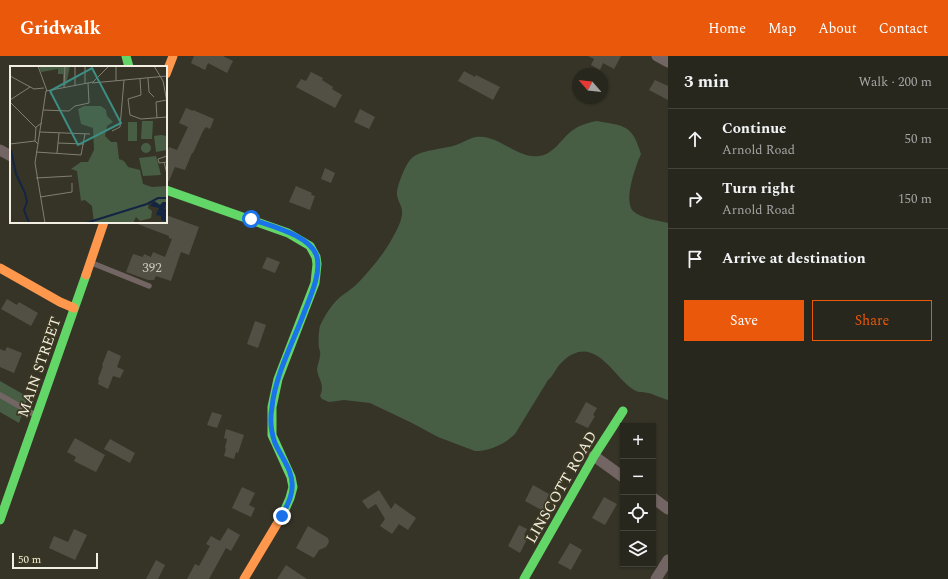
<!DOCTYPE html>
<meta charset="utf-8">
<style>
body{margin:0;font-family:Spectral,serif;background:#302f26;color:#f1f3f6}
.controls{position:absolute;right:12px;bottom:12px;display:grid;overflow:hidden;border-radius:0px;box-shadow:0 1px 3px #0004}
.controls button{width:36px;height:36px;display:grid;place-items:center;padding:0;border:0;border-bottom:1px solid #44443b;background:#28271d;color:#f1f3f6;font:20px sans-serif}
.compass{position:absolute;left:572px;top:12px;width:36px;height:36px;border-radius:50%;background:#28271d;box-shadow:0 1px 3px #0004;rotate:298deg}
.scale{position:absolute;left:12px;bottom:10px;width:86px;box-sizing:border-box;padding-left:4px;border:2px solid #f2efe2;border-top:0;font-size:11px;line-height:14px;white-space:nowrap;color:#f2efe2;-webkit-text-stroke:3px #3c3821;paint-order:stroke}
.stop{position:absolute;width:12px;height:12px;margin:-9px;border:3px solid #1a73e8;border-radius:50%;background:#fff}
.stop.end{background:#1a73e8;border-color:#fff;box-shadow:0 1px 4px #0008}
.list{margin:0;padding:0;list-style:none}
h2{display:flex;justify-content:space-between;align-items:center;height:52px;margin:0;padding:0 16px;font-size:17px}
h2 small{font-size:13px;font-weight:400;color:#a5a5a4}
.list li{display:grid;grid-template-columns:26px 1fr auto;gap:12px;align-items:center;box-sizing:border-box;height:60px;padding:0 16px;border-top:1px solid #44443b}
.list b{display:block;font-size:15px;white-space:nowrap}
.list p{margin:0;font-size:13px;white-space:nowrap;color:#a5a5a4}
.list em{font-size:13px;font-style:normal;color:#a5a5a4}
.actions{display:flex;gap:8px;padding:12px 16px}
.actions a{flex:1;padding:9px 0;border:1px solid #ea580c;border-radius:0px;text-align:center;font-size:14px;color:#ea580c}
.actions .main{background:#ea580c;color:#fff}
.icon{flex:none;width:22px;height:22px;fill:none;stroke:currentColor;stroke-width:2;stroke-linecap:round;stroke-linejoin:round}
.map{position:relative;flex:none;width:668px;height:523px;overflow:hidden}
header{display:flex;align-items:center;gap:24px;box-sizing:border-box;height:56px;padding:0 20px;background:#ea580c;color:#fff}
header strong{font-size:19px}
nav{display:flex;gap:22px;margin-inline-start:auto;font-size:14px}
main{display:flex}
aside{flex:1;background:#28271d}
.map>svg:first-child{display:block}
.green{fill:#475e45}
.building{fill:#525045}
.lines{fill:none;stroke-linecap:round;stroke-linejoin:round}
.lane{stroke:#726563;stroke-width:5.5}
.street{stroke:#726563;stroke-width:11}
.fast{stroke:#63d668;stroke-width:9}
.slow{stroke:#ff974d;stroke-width:9}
.route{stroke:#1a73e8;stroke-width:5}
.labels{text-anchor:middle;stroke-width:3.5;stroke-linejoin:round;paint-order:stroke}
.number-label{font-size:13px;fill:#cac7bb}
.street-label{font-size:15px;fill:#f2efe2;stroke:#3c3821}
.inset-river{fill:none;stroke:#132542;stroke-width:2}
.inset-road{fill:none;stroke:#817f72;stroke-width:1}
.view{fill:#3c8e85;fill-opacity:0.15;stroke:#3c8e85;stroke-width:2}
.inset-edge{fill:none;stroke:#f2efe2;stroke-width:2}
</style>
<header>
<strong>Gridwalk</strong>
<nav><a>Home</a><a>Map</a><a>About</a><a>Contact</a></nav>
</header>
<main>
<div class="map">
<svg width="668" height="523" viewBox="0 0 668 523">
<rect width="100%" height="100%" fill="#363427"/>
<!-- green -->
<g class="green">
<path d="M597 65C626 70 632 69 641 98 636 109 623 145 633 155 642 163 657 164 668 167V344C662 342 653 338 648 337 644 336 640 337 636 335 617 326 600 285 573 298 568 300 560 307 557 312 554 316 552 321 548 324L515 378C505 388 489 395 475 395L438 381 412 367 370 347 344 344 329 346 322 343 320 340C325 328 319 325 317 314 317 309 320 304 320 299 321 296 319 294 319 291 318 287 319 273 320 270 324 261 330 251 337 244 343 238 351 234 358 227 371 213 385 197 394 179 398 172 403 162 402 154 401 148 396 142 397 136 398 128 405 109 411 103 418 94 445 93 456 89 463 87 469 82 476 81 499 78 516 103 539 100 551 99 559 87 567 79 575 71 585 67 597 65Z"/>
<path d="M0 325 28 341 19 367 0 356Z"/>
</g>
<!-- building -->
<g class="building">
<path d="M194 0H223L233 5 227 17 208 7 205 14 191 7Z"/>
<path d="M588 0H621L614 13 603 7 600 14 591 9 594 3Z"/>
<path d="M464 15 475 21 476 19 500 31 493 44 458 25Z"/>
<path d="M311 16 323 22 322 24 333 31 332 33 342 39 335 52 296 31 301 23 306 25Z"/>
<path d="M655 24 668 30V44L649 34Z"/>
<path d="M186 52 193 55V54L214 63 210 73 206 71 203 75 193 97H192L185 114 175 111 169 125H166V100L169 91 177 94 188 71 179 67Z"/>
<path d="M360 53 375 61 369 73 354 66Z"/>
<path d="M325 112 335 117 331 127 321 123Z"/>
<path d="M296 130 312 137 311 139 315 140 310 154 289 146Z"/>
<path d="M166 159 199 171 189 199 181 196 171 225 156 220 154 224H148L126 216 133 198 143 201 144 198 151 201 153 196 165 201 172 183 169 182V180L135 167 166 166Z"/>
<path d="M267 201 280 206 275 217 262 212Z"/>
<path d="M7 243 17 249 19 246 38 257 31 270 1 253Z"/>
<path d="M255 265 266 269 258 292 247 288Z"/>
<path d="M7 291 22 297 14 317 0 311V293L5 295Z"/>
<path d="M108 294 121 300 117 311 124 314 120 322 113 320 108 333 98 328 99 324 98 323 103 310 102 309Z"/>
<path d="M586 346 597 352 593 359 595 360 588 372 575 366Z"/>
<path d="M212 356 222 359 217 372 207 369Z"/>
<path d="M226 373 244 379 238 397 236 396 234 403 224 400 226 393 225 392 227 383 224 382Z"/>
<path d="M75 382 105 399 96 416 74 405 76 401 67 396Z"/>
<path d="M110 383 135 397 130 407 104 393Z"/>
<path d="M533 429 549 438 547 443 551 445 545 456 525 445Z"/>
<path d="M242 431 255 437 249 449 255 452 251 461 232 452Z"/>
<path d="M379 434 391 453 395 447 416 462 408 474 399 468 392 478 380 470 385 463 376 448 368 453 362 445Z"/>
<path d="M604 441 617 448 605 469 592 462Z"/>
<path d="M519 469 527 473 524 479 528 481 520 497 508 490Z"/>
<path d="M308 470 328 482 329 486 326 491 319 494 314 502 296 492Z"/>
<path d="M228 472 240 479 231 495 226 492 209 523H187L195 508 199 510 210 490 206 488 211 480 220 485Z"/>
<path d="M74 473 87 479 75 504 49 492 54 480 68 486Z"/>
<path d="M570 487 582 494 571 514 558 507Z"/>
<path d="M156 504 165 509 158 523H146Z"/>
<path d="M286 509 307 523H277Z"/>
</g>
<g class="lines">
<!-- lane -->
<g class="lane">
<path d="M92 207 149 230"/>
<path d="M0 339 35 359"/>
</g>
<!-- street -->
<g class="street">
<path d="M657 0 668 6"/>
<path d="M0 94 11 100"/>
<path d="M594 400 623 421"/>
<path d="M653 442 668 453"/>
<path d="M656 523 668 504"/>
</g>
<!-- fast -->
<g class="fast">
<path d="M126 0 129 11"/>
<path d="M166 134 288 177 310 190 316 201 317 208 315 227 278 323 272 351V379L291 421 293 431 290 442 283 458"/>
<path d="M0 464 86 219"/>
<path d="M524 523 594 400 623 355"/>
</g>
<!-- slow -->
<g class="slow">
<path d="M166 18 173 0"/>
<path d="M0 212 60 246 74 252"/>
<path d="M86 219 104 166"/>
<path d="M244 523 283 458"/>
</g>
</g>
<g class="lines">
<!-- route -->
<path class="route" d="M251 163C270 170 311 179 317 201 321 219 310 241 304 257 293 286 275 320 272 351 270 362 271 376 275 387 281 401 294 416 292 432 292 442 286 451 282 460"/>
</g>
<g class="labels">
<!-- number labels -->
<g class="number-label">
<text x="152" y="216">392</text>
</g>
<!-- street labels -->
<g class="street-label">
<text transform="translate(39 311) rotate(-71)" y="5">MAIN STREET</text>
<text transform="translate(561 431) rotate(-60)" y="5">LINSCOTT ROAD</text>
</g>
</g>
<!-- overview -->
<g transform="translate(10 10)">
<rect width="157" height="157" fill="#363427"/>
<path d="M29 0H60L56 19 53 20V8H48V3L31 6ZM74 40H91L96 44 97 50 103 56 97 60 95 70 101 76H107L109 93 114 95 118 101 130 104 133 118 142 121 157 120V136H153L150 139 144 135 139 136 138 142 142 145 141 152 130 155 126 151 123 157H84L82 140 75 134 71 135 67 105 61 103 71 96H78L84 84 83 62 71 58 68 43ZM132 55H143L142 73H131ZM118 56H127V75H118ZM151 69 157 70V84L146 86 144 70ZM131 82a5 5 0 1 1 10 0a5 5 0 1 1-10 0ZM146 90 151 109 133 110 129 92Z" fill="#475e45"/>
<path d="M144 135 150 139 153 136H157L154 143H157V156L151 154V150L146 149 149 142 140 140Z" fill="#132542"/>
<path class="inset-river" d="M1 84 6 108 15 127 17 136 14 144 19 157M76 157 137 138 148 132H157"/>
<path class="inset-road" d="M28 0 37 25M75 0V18M144 0 153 15 157 36M0 10 24 23 34 22M138 12 139 26 144 31M130 13 131 29 118 33 120 49 131 53 157 51M106 15V0M82 17 157 10M65 19V0M54 21 55 0M36 25 83 16 99 0M0 34 20 21M0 36 26 62M33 44 59 45 65 40 79 37 78 17M147 52 146 36 157 34M102 65 110 61 114 14M30 66 80 68M48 77 74 78M0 78 25 75M28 78 25 75 26 61 32 57M26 86 71 89 75 68M47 87 49 67M157 90 148 93 149 97 157 96M154 96 157 108M26 112 62 110M30 131 62 126V117M35 157 25 97 36 25"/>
<path class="view" d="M82 2 111 57 68 79 40 25Z"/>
<rect width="157" height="157" class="inset-edge"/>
</g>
</svg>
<div class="controls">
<button>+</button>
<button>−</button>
<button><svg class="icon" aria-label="locate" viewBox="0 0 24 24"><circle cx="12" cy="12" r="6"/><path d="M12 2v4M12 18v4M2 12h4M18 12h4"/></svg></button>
<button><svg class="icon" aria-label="layers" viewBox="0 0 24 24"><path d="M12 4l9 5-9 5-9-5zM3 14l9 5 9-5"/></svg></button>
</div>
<svg class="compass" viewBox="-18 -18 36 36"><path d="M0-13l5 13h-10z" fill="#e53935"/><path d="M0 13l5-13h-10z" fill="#a5a5a4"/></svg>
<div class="scale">50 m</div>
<div class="stop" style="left:251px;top:163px"></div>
<div class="stop end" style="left:282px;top:460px"></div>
</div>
<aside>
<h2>3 min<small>Walk · 200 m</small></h2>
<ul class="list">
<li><svg class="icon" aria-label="ahead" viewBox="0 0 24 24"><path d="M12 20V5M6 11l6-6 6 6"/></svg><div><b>Continue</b><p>Arnold Road</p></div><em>50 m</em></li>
<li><svg class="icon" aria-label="right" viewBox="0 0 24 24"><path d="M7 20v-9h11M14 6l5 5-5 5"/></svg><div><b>Turn right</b><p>Arnold Road</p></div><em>150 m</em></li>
<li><svg class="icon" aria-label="arrive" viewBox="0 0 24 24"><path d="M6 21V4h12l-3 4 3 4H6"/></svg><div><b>Arrive at destination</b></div></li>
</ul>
<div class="actions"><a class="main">Save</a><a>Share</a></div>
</aside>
</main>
